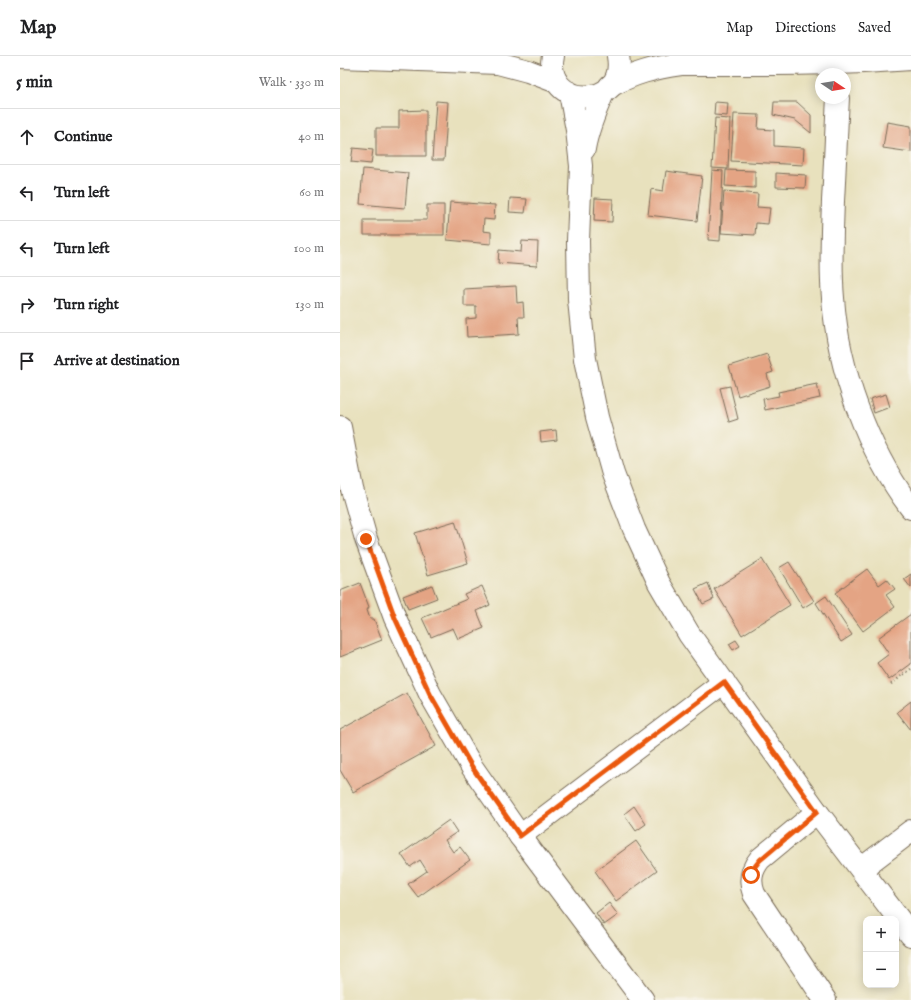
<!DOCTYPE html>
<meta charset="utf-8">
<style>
body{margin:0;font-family:"IM FELL English",serif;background:#f6f6f6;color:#202124}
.controls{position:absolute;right:12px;bottom:12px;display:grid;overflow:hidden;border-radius:8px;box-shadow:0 2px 10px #0003}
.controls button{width:36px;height:36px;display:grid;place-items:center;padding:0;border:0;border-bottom:1px solid #e0e0e0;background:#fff;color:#202124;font:20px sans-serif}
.compass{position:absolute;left:475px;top:12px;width:36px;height:36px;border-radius:50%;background:#fff;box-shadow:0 2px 10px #0003;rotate:102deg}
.stop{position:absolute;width:12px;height:12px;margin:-9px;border:3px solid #ea580c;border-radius:50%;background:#fff}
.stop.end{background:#ea580c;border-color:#fff;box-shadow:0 1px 4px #0008}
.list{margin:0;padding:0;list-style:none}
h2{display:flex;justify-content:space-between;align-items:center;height:52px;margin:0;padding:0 16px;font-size:17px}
h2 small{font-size:13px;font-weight:400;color:#757577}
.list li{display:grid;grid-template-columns:26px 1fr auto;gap:12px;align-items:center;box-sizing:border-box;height:56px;padding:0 16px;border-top:1px solid #e0e0e0}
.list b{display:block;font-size:15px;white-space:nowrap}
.list em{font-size:13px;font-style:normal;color:#757577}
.icon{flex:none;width:22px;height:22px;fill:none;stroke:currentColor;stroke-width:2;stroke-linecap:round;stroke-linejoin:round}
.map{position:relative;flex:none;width:571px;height:944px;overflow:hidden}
header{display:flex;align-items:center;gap:24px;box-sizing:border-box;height:56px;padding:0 20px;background:#fff;border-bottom:1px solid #e0e0e0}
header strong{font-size:19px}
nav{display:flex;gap:22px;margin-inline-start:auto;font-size:14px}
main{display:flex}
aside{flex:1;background:#fff}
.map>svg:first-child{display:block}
.building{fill:#e4a484}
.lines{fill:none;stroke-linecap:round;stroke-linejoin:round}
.minor-casing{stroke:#786a56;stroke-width:24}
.path{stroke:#786a56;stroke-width:2.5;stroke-dasharray:1 3;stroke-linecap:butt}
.minor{stroke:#fff;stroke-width:22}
.route{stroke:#ea580c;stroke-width:5}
</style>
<header>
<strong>Map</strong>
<nav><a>Map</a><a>Directions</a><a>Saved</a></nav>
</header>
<main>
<aside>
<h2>5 min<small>Walk · 330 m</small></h2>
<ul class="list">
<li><svg class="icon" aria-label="ahead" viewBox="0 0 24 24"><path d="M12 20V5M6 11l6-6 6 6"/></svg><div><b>Continue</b></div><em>40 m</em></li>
<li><svg class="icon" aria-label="left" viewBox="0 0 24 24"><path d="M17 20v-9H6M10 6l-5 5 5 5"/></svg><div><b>Turn left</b></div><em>60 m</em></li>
<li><svg class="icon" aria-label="left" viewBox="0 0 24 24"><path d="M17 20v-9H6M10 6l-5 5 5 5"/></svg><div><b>Turn left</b></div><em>100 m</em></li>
<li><svg class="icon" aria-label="right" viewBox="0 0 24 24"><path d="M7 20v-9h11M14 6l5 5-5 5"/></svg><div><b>Turn right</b></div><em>130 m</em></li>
<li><svg class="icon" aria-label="arrive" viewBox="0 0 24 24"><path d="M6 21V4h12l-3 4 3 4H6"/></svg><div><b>Arrive at destination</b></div></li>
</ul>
</aside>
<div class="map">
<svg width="571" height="944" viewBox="0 0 571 944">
<rect width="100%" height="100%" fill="#f7f3e8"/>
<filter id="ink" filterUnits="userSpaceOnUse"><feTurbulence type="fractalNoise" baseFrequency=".025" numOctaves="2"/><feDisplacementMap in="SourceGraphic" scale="8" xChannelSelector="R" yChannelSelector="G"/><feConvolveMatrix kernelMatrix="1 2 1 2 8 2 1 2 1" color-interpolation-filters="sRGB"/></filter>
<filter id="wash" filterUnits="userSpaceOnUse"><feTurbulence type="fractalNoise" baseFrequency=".012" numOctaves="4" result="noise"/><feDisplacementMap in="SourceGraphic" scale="16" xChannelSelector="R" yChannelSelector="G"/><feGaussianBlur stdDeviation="0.9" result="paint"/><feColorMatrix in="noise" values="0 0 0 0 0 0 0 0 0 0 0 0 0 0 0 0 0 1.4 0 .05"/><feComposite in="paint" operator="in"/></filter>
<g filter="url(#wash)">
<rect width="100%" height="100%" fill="#e8e1bd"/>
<g id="blocks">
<!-- building -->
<g class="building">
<path d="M96 45 108 46 104 104H92Z"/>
<path d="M375 46 388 47 387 60 374 59Z"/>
<path d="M434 46H457L471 59V77L455 64 433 59Z"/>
<path d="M86 54V100H36V72H59V55Z"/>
<path d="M394 58 419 59 418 73 434 74V90L464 92 463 109 391 105Z"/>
<path d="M375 62 390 63 388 113 372 112Z"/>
<path d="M547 66 571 70V96L543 92Z"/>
<path d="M13 92 33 94 31 108 11 106Z"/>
<path d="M23 113 68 117 65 152 20 148Z"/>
<path d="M372 114 383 115 380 185 368 184Z"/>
<path d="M386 114 415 115V132L385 130Z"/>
<path d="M326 115 362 120 357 165 308 159 311 133 323 135Z"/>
<path d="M436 117 466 119 465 132 436 131Z"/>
<path d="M384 135 418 138 417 151 430 152 428 168 416 167 415 179 381 177Z"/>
<path d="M170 142 187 143 185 157 169 156Z"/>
<path d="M255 142 273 143 272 166 254 165Z"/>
<path d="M110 146 155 149 154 164 144 163 143 175 151 176V188L107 184Z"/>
<path d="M87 149H104V179H24V164H87Z"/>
<path d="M182 185 198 186 197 210 158 207 159 194 181 196Z"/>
<path d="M176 230 177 247 183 246 184 261H178L179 278 127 281 126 263 136 262V250H124V233Z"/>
<path d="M427 298 433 316 427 318 430 330 398 340 389 310Z"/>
<path d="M477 328 480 342 425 354 423 343 439 340 438 336Z"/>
<path d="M390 330 398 363 389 366 380 332Z"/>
<path d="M546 338 550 351 534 357 530 343Z"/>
<path d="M216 374 217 384 201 386 200 376Z"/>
<path d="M115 465 128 507 88 519 75 477Z"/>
<path d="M422 503 450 549 402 579 374 533Z"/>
<path d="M449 506 474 545 463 552 439 512Z"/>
<path d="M527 513 539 529 547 523 555 533 546 539 555 551 523 575 495 537Z"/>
<path d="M571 518V532L564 523Z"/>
<path d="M20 527 29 551 27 554 30 563H34L42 584 0 601V535Z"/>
<path d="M368 527 374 543 363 548 355 533Z"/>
<path d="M92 529 97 542 68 553 63 540Z"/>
<path d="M142 530 150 549 137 555 144 572 118 583 113 572 91 581 82 562 127 543 124 538Z"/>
<path d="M486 540 512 579 501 586 476 547Z"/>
<path d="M571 558V608L549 624 537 607 549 598 538 582Z"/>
<path d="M396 584 400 590 393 594 389 588Z"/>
<path d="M67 637 96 690 13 736 0 714V674Z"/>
<path d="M571 645V674L557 656Z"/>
<path d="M294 750 306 768 296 775 284 758Z"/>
<path d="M109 764 117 776 105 784 113 796 120 791 130 804 78 841 68 828 87 815 80 804 70 811 61 798Z"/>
<path d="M296 785 317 815 276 845 255 815Z"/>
<path d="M269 847 278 859 264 869 256 857Z"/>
</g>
</g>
</g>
<g filter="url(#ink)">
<use href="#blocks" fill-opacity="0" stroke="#786a56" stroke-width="1"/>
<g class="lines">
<!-- minor casing -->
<g class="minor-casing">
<g id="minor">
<path d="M213 0C202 53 288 55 278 0"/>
<path d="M0 1 158 7 188 15 217 26"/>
<path d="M270 30C295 17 313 12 341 8 418 8 494 9 571 3"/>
<path d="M230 37 237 74 241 110 238 185 239 244 245 303 257 361 273 418 294 473 319 527 349 578 477 756 571 879"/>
<path d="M498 42C496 76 495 111 493 145 492 177 490 210 493 242 498 314 528 395 571 452"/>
<path d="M244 93C247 74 255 55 263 37"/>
<path d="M0 371 12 433 26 483 55 562 90 638 132 711 180 780 303 944"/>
<path d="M477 756 420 803C411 814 409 825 414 838L485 944"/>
<path d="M180 780 384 626"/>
<path d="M521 813 571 775"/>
</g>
</g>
<!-- path -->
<path class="path" d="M551 628 571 613"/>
<!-- minor -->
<use href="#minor" class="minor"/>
</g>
</g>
<g class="lines" filter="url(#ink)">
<!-- route -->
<path class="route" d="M26 483 55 562 90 638 132 711 180 780 384 626 477 756 420 804 413 813 411 819"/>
</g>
</svg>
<div class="controls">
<button>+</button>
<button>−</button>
</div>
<svg class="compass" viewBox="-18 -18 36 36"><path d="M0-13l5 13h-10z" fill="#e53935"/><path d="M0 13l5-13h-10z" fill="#757577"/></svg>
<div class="stop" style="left:411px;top:819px"></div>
<div class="stop end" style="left:26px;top:483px"></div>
</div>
</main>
